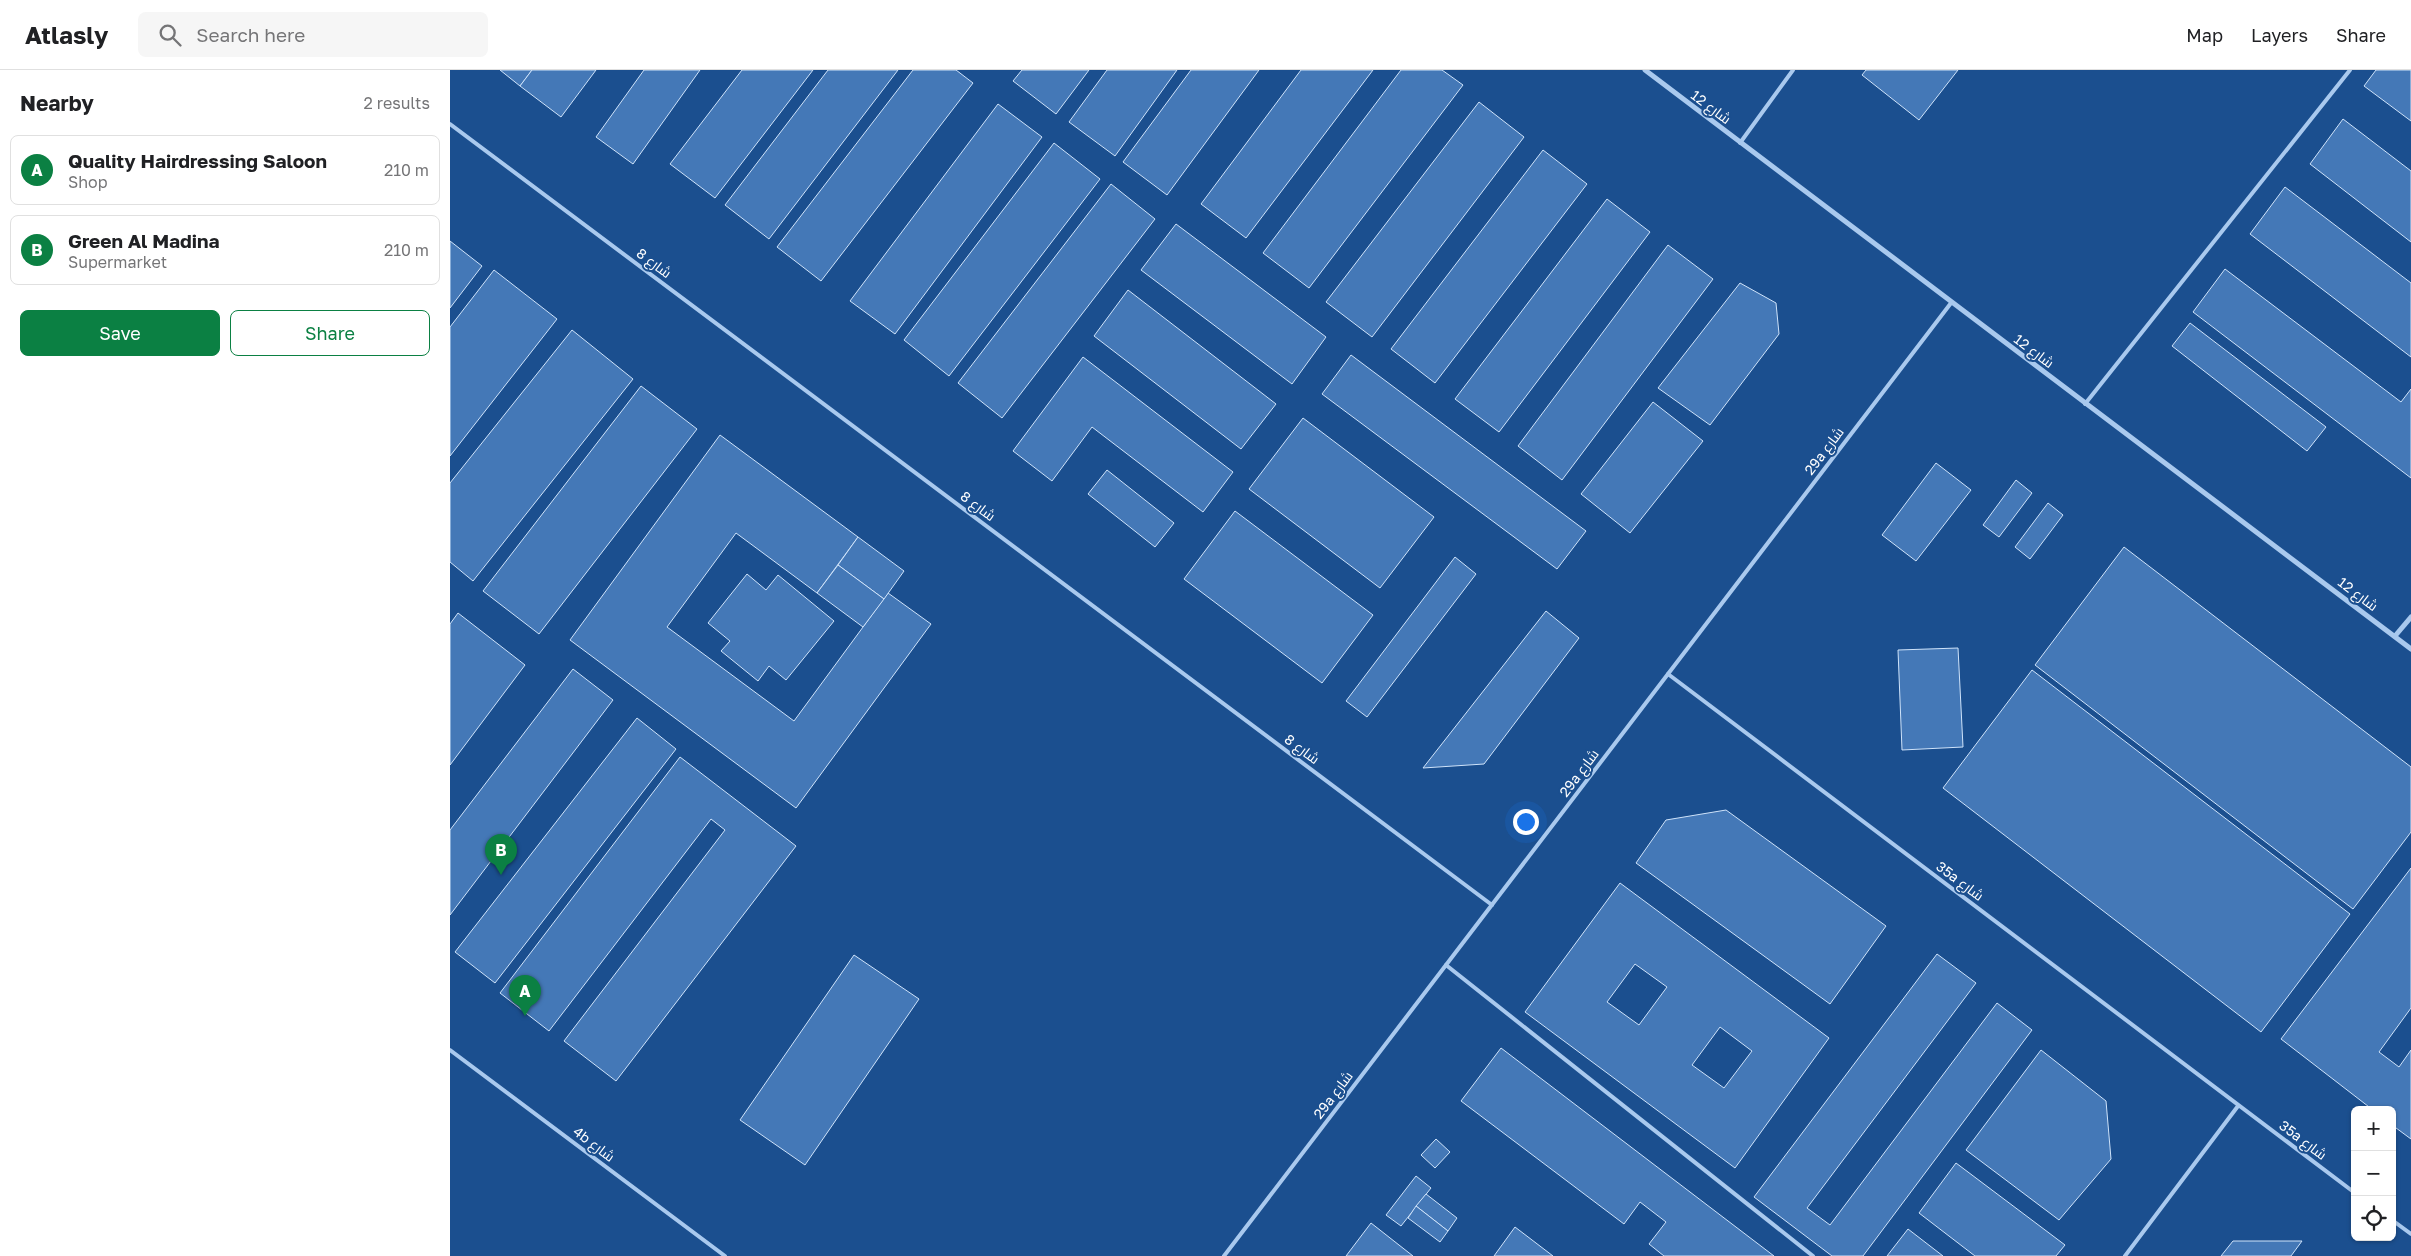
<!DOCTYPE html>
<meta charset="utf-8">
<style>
body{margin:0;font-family:"Golos Text",Cairo,sans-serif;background:#f6f6f6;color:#202124}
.controls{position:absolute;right:15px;bottom:15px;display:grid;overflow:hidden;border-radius:8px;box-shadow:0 1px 4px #0004}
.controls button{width:45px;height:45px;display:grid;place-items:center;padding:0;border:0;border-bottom:1px solid #e0e0e0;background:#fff;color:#202124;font:25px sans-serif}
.you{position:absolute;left:1075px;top:751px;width:18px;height:18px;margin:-12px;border:4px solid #fff;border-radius:50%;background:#1a73e8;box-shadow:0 0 0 8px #1a73e833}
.badge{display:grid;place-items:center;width:32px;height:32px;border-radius:50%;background:#0b8043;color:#fff;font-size:16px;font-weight:700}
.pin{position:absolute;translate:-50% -41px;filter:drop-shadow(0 1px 2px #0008)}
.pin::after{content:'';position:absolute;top:26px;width:18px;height:15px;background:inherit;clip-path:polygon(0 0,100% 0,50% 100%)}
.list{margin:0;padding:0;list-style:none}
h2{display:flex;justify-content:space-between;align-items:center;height:65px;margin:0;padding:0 20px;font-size:21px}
h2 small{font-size:16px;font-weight:400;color:#757577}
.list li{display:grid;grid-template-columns:32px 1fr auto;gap:15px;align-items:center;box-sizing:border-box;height:70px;margin:0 10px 10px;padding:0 10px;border:1px solid #e0e0e0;border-radius:8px}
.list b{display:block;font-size:19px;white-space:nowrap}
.list p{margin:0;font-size:16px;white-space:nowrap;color:#757577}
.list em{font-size:16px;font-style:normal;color:#757577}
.actions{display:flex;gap:10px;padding:15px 20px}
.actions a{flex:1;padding:11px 0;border:1px solid #0b8043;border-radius:8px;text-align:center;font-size:18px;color:#0b8043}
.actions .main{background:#0b8043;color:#fff}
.icon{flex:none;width:28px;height:28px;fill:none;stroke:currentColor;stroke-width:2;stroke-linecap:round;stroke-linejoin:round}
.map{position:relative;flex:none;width:1961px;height:1186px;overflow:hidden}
header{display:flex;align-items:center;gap:30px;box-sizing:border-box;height:70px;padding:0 25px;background:#fff;border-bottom:1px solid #e0e0e0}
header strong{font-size:24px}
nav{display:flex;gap:28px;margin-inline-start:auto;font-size:18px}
.search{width:350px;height:45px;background:#f6f6f6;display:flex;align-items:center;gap:12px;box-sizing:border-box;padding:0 18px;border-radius:8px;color:#757577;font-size:19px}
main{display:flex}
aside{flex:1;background:#fff}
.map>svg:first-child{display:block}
.building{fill:#4478b7;stroke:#cfe3fa;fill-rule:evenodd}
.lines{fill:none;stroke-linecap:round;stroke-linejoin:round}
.service{stroke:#a9c9ee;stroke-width:4}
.minor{stroke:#a9c9ee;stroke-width:5}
.labels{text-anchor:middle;stroke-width:4;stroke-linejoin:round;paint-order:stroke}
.street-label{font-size:14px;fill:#fff;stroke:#1b4f8f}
</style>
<header>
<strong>Atlasly</strong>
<div class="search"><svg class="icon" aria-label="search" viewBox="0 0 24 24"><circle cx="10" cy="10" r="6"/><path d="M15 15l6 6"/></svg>Search here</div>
<nav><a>Map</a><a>Layers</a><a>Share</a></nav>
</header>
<main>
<aside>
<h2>Nearby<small>2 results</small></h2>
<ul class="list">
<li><span class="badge">A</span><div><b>Quality Hairdressing Saloon</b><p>Shop</p></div><em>210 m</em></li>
<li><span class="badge">B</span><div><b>Green Al Madina</b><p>Supermarket</p></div><em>210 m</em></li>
</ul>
<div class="actions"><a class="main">Save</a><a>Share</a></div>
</aside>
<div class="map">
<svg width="1961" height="1186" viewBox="0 0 1961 1186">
<rect width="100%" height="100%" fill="#1b4f8f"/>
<!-- building -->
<g class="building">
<path d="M50 0H82L70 16Z"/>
<path d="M82 0H146L111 47 70 16Z"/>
<path d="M194 0H250L183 94 146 67Z"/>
<path d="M292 0H363L265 128 220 94Z"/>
<path d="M378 0H448L319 169 275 135Z"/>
<path d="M463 0H506L523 13 371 211 327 177Z"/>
<path d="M572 0H639L606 44 563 11Z"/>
<path d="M657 0H727L665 86 619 52Z"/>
<path d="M741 0H809L717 125 673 92Z"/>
<path d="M851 0H923L796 168 751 134Z"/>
<path d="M951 0H992L1013 15 859 218 813 183Z"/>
<path d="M1416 0H1508L1469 50 1412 5Z"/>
<path d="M1926 0H1961V51L1914 16Z"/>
<path d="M1029 32 1074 67 922 267 876 232Z"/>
<path d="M548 34 592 67 445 264 400 231Z"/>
<path d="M1893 49 1961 101V172L1860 94Z"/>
<path d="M604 73 650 109 499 306 454 270Z"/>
<path d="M1093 80 1137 114 985 313 941 279Z"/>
<path d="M661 114 705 149 552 348 508 313Z"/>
<path d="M1835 117 1961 213V287L1800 164Z"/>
<path d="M1157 129 1200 162 1049 362 1005 329Z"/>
<path d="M726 154 876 267 842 314 691 200Z"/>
<path d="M0 171 32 196 0 238Z"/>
<path d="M1218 175 1263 209 1112 410 1068 376Z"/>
<path d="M1775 199 1951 332 1961 319V408L1743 242Z"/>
<path d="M44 200 107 249 0 386V257Z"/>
<path d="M1290 213 1326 233 1329 264 1260 355 1208 318Z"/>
<path d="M678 220 826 334 791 379 644 266Z"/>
<path d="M1740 253 1876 357 1857 381 1722 276Z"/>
<path d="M122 260 183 309 23 511 0 492V413Z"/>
<path d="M901 285 1136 461 1107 499 872 324Z"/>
<path d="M633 287 783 402 753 442 642 357 602 411 563 381Z"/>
<path d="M191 316 247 359 89 564 33 521Z"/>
<path d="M1203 332 1253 371 1180 463 1131 424Z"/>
<path d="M853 348 984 447 930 518 799 419Z"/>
<path d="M270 365 408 467 367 523 286 463 217 557 344 651 438 523 481 554 346 738 120 570Z"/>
<path d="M1486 393 1521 420 1466 491 1432 465Z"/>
<path d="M657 400 724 453 705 477 638 424Z"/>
<path d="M1566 410 1582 423 1549 467 1533 455Z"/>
<path d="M1598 433 1613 445 1580 489 1565 477Z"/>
<path d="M785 441 923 545 872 613 734 509Z"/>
<path d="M408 467 454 501 434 529 388 495Z"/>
<path d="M1674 477 1961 697V762L1903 839 1585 595Z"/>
<path d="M1005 487 1026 504 917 647 896 631Z"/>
<path d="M388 495 434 529 413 557 367 523Z"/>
<path d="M297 504 316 520 328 505 384 551 336 610 319 596 308 611 271 581 280 571 258 553Z"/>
<path d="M1096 541 1129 568 1034 694 973 698Z"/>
<path d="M8 543 75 595 0 695V554Z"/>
<path d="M1508 578 1513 677 1452 680 1448 580Z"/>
<path d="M123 599 163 630 0 845V760Z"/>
<path d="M1582 600 1900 844 1811 962 1493 718Z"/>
<path d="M187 648 226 679 45 913 5 882Z"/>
<path d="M230 687 346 776 166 1011 114 971 275 760 261 749 99 961 50 923Z"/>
<path d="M1276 740 1436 856 1380 934 1186 793 1216 750Z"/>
<path d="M1961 798V938L1929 982 1949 997 1961 980V1069L1942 1055V1040H1923L1831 969Z"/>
<path d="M1170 813 1379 968 1285 1098 1075 942ZM1185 894 1217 917 1189 955 1157 932ZM1270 957 1302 981 1274 1018 1242 995Z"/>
<path d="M1487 884 1526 913 1357 1138 1380 1155 1547 933 1582 960 1413 1186H1382L1304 1127Z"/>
<path d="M404 885 469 929 355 1095 290 1050Z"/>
<path d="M1051 978 1324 1186H1214L1199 1174 1216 1152 1190 1132 1174 1154 1011 1031Z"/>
<path d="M1591 980 1656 1031 1661 1089 1609 1150 1516 1080Z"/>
<path d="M986 1069 1000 1082 985 1098 971 1085Z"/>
<path d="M1506 1093 1615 1175 1606 1186H1525L1469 1143Z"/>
<path d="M966 1106 981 1118 951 1156 936 1145Z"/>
<path d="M976 1124 1007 1148 998 1161 966 1136Z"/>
<path d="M966 1136 998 1161 990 1172 958 1148Z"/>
<path d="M921 1153 963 1186H896Z"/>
<path d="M1065 1157 1103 1186H1044Z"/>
<path d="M1458 1159 1493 1186H1437Z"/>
<path d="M1783 1171H1852L1841 1186H1771Z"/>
</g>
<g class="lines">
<!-- service -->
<g class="service">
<path d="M0 54 1042 835"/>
<path d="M1290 73 1343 0"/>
<path d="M1635 334 1900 0"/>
<path d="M1218 604 1905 1123"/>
<path d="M996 895 1363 1186"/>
<path d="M0 980 275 1186"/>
<path d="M1942 1150 1961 1164"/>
<path d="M774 1186 1501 233"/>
<path d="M1675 1186 1788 1036"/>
</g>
<!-- minor -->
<g class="minor">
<path d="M1195 0 1961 579"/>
<path d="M1945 566 1961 547"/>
</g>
</g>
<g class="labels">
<!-- street labels -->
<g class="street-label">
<text transform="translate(1261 37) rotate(37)" y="5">شارع 12</text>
<text transform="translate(204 193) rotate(37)" y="5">شارع 8</text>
<text transform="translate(1584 281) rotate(37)" y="5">شارع 12</text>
<text transform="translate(1374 381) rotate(-53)" y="5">29a شارع</text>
<text transform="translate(528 436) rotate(37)" y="5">شارع 8</text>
<text transform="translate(1908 524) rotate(37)" y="5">شارع 12</text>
<text transform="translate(852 679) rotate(37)" y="5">شارع 8</text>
<text transform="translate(1129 703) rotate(-53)" y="5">29a شارع</text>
<text transform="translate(1510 811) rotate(37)" y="5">35a شارع</text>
<text transform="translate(883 1025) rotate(-53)" y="5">29a شارع</text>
<text transform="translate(1853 1070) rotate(37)" y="5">35a شارع</text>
<text transform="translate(144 1074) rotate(37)" y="5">4b شارع</text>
</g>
</g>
</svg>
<div class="controls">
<button>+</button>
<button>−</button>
<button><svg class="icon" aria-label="locate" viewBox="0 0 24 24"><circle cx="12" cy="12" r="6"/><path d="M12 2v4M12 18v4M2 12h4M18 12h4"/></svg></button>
</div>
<div class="you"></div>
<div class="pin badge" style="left:75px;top:946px">A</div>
<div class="pin badge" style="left:51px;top:805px">B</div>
</div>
</main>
